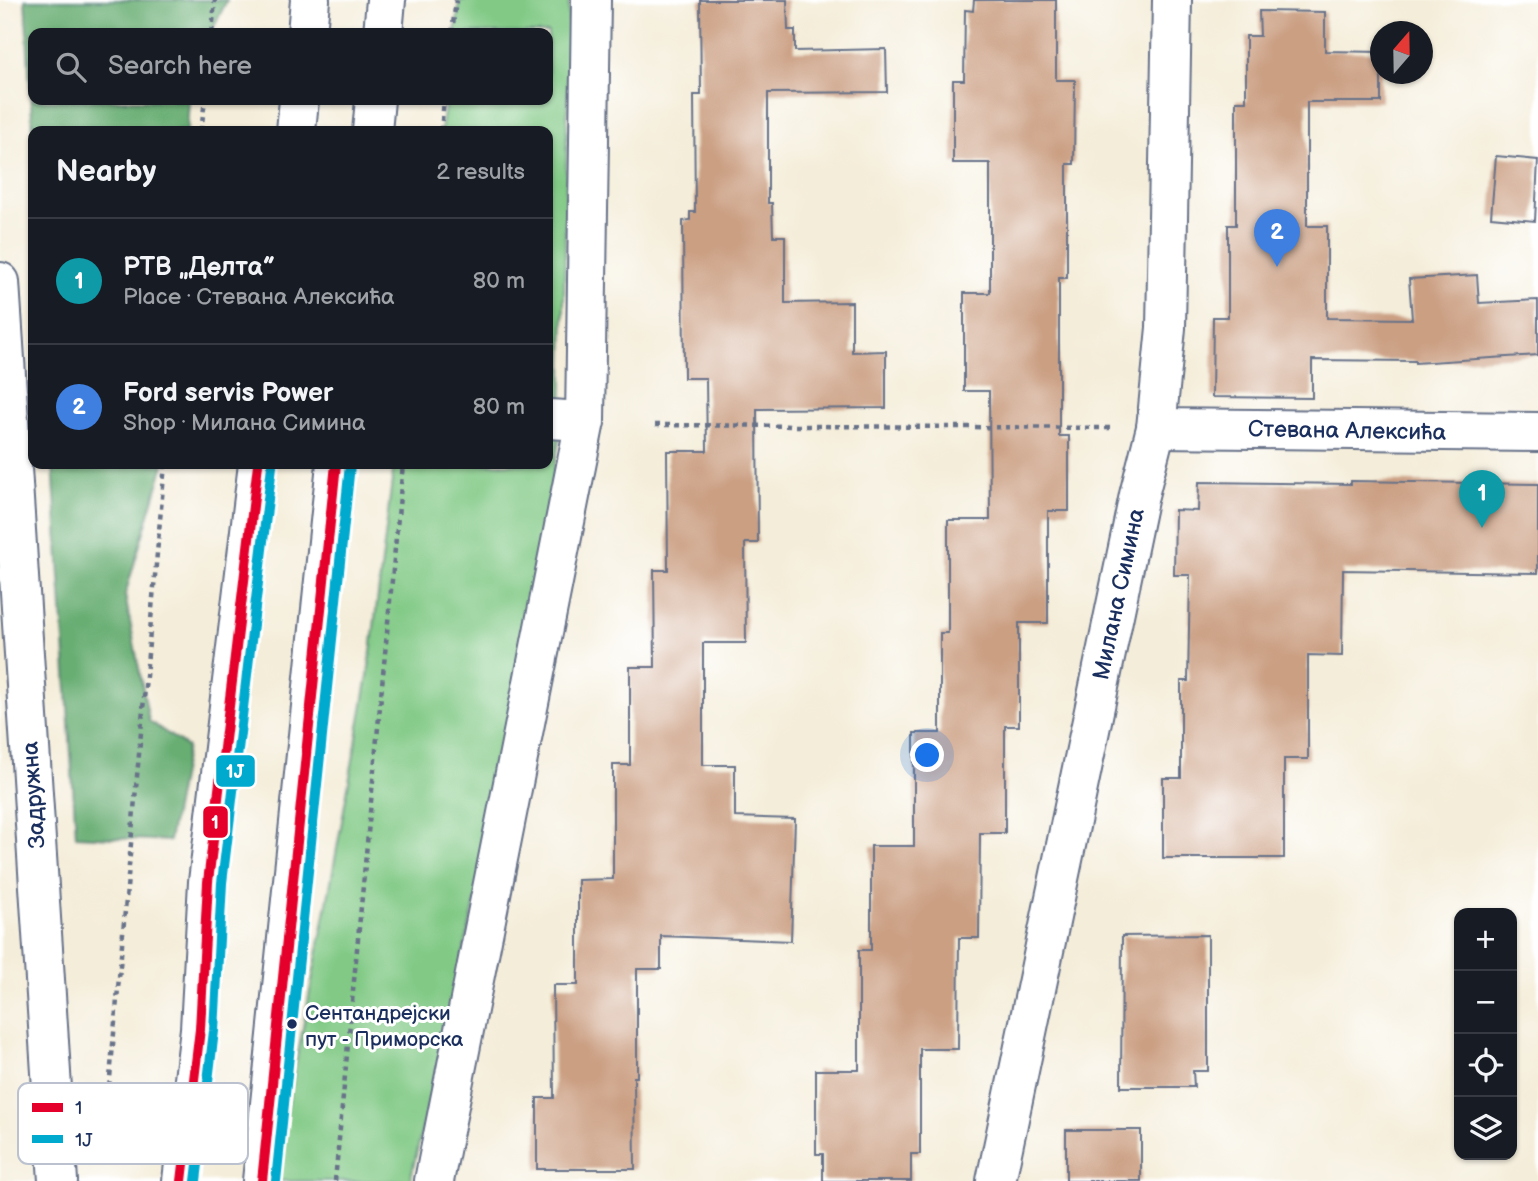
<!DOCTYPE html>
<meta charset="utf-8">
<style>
body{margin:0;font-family:"Balsamiq Sans",sans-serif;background:#20242c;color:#f1f3f6}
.controls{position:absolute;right:21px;bottom:21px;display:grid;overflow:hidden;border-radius:14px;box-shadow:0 2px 5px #0004}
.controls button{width:63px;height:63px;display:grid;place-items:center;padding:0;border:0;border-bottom:2px solid #363941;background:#171b24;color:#f1f3f6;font:35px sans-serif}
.compass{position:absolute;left:1370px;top:21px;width:63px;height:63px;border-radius:50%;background:#171b24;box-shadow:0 2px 5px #0004;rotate:20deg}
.you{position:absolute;left:928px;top:756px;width:24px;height:24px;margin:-18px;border:5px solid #fff;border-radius:50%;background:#1a73e8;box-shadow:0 0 0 10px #1a73e833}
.badge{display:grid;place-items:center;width:46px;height:46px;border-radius:50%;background:#2563eb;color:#fff;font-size:23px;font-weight:700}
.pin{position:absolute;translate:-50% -58px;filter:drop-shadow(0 2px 4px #0008)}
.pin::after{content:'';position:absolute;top:37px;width:24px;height:21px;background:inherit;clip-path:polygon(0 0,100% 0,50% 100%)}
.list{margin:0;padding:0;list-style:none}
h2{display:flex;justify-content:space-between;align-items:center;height:91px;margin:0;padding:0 28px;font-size:30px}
h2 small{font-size:23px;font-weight:400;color:#9ea1a6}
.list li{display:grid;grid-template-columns:46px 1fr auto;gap:21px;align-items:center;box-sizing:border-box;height:126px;padding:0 28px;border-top:2px solid #363941}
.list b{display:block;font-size:26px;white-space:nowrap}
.list p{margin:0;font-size:23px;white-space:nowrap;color:#9ea1a6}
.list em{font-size:23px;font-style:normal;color:#9ea1a6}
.icon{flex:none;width:38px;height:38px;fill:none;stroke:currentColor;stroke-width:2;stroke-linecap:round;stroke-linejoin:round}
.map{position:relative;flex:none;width:1538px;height:1181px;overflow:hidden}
.search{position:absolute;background:#171b24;box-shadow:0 2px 5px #0004;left:28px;top:28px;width:525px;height:77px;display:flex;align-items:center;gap:18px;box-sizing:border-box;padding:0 24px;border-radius:14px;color:#9ea1a6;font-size:26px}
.panel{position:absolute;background:#171b24;box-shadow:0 2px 5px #0004;left:28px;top:126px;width:525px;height:343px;border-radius:14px}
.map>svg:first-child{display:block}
.green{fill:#81c985;stroke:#4e7c72;stroke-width:2}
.forest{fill:#68ad72;stroke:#426e68;stroke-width:2}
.building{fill:#cb9f82}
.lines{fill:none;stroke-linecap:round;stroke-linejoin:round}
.minor-casing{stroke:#677289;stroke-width:42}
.major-casing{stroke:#677289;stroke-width:42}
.path{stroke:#677289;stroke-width:4.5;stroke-dasharray:5 5;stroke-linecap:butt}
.minor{stroke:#fff;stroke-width:38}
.major{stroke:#fff;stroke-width:38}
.bus-1-casing{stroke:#fff;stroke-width:16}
.bus-2-casing{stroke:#fff;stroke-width:16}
.bus-1{stroke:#e4002b;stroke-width:10}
.bus-2{stroke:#00a9ce;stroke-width:10}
.bus-dot{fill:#1b2f5e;stroke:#fff;stroke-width:2.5}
.labels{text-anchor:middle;stroke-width:6;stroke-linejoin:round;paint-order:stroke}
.bus-label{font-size:21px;fill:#1b2f5e;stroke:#fff;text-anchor:start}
.street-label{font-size:23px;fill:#1b2f5e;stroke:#fff}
.key{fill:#fff;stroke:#bbc1cf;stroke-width:2}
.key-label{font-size:19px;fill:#1b2f5e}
.line-badge{stroke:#fff;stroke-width:2.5}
.badge-label{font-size:19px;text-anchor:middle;font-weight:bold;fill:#fff}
</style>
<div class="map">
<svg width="1538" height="1181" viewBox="0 0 1538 1181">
<rect width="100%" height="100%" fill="#fff"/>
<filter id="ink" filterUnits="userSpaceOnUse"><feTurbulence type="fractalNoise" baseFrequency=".0143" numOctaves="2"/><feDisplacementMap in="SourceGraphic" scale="14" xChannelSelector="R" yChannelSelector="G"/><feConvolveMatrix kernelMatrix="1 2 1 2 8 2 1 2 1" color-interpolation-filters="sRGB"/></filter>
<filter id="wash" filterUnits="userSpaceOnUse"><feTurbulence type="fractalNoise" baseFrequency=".00686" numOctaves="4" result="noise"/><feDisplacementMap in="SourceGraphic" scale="28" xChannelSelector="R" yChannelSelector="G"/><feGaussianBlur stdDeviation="1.57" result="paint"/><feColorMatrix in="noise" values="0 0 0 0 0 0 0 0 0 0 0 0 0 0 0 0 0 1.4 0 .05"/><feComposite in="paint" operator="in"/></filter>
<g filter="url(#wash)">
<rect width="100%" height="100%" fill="#f4edd9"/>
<!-- green -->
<path class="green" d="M460 0H569L562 424 482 873 410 1181H276L277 1161 329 893 368 676 394 464H548V131H441L446 100H548V33H455Z"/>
<!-- forest -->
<g class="forest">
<path d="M25 0H227L211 33H33V100H189L187 131H33V136Z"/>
<path d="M53 464H164L125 595 149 721 187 747 169 841 76 836Z"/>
</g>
<g id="blocks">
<!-- building -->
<g class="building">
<path d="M700 0H787L788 30H795V51L886 49 887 92 768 93V203H772L773 236H785V303L852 302V352L886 351V408L757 409 758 543H745L746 643H703V765H735V817L795 819 791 941 661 936V969H637V1077H634L635 1169H537V1098H554L553 985H578V880L613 879V765H630V667H655L654 570H668L667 451H707L706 378H684L683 221 690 220V212H695L694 95H701Z"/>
<path d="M974 0H1056V80H1075L1074 164H1067V278H1059V436H1069V511H1048V623H1019V726H1005V833H980L979 938H959L958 1049H920V1154H911V1181H823V1154H816V1070H859V950H871V846H914V733H940V633H948V520H990L989 391H964V293H990V163H953V80H964L965 10 973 11Z"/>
<path d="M1259 11 1325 12V51L1381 52V102H1307V226H1327V318L1412 319 1409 279 1477 275 1479 303 1538 300V355L1415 363V361L1312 360V398L1212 397 1213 317H1228V225H1236V101H1246V36H1260Z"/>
<path d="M1496 156 1538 160 1535 221 1491 217Z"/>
<path d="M1351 481 1538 484V573L1343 570 1342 656 1308 655V759H1284V858H1163V778H1181V681H1188L1190 575H1174L1175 510 1198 511 1199 482 1351 484Z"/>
<path d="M1208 935V1071H1193L1194 1087H1121L1122 936Z"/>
<rect x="1066" y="1130" width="75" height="51"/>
</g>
</g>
</g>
<g filter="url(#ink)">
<use href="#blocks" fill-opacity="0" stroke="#677289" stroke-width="2"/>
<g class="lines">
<!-- minor casing -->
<g class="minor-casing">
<g id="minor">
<path d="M0 282 58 1181"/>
<path d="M548 419 585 421"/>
<path d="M1156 428 1538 432"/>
<path d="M434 1181 585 421 591 0"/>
<path d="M996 1181 1139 495 1156 428 1166 328 1172 0"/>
</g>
</g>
<!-- major casing -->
<g class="major-casing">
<g id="major">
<path d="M307 33 310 0"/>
<path d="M383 33 386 0"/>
<path d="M296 131 299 100"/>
<path d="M372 131 375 100"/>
<path d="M182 1181 200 1029 208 882 258 464"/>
<path d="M262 1181 336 464"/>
</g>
</g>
<!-- path -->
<g class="path">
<path d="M212 33 215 0"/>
<path d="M452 33 456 0"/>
<path d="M201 131 205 100"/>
<path d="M441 131 444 100"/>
<path d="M655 425 1113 428"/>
<path d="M103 1156 165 464"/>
<path d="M335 1181 403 464"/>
</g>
<!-- minor -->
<use href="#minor" class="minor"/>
<!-- major -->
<use href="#major" class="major"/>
<!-- bus-1 casing -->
<g class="bus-1-casing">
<g id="bus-1">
<path d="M182 1181 200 1029 208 882 258 464"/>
<path d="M262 1181 336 464"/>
</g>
</g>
<!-- bus-2 casing -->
<g class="bus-2-casing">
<g id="bus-2">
<path d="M196 1181 214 1031 222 883 272 466"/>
<path d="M276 1181 350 465"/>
</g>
</g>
<!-- bus-1 -->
<use href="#bus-1" class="bus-1"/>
<!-- bus-2 -->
<use href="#bus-2" class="bus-2"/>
</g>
</g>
<!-- markers -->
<circle class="bus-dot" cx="292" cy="1024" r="6"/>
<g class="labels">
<!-- bus labels -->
<g class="bus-label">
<text x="305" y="1020">Сентандрејски<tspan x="305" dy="26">пут - Приморска</tspan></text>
</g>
<!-- street labels -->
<g class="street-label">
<text transform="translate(1347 430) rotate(1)" y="8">Стевана Алексића</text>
<text transform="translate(1118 594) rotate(-78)" y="8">Милана Симина</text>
<text transform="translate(33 795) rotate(-94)" y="8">Задружна</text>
</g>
</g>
<!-- legend -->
<rect x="18" y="1083" width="230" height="81" rx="10" class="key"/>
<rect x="32" y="1103" width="31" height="9" fill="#e4002b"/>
<rect x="32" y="1135" width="31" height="8" fill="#00a9ce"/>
<g class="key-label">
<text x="75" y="1114">1</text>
<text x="75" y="1146">1J</text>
</g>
<g class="line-badge">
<rect x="215" y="754" width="41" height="34" rx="7" fill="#00a9ce"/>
<rect x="202" y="805" width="27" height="34" rx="7" fill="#e4002b"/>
</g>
<g class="badge-label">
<text x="235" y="778">1J</text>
<text x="215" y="829">1</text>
</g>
</svg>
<div class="controls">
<button>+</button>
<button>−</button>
<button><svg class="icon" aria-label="locate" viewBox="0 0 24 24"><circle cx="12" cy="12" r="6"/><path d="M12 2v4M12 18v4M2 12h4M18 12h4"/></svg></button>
<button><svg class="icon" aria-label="layers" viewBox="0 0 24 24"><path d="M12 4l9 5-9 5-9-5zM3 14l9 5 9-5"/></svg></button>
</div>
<svg class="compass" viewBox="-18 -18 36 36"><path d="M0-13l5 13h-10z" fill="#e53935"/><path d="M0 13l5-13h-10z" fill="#9ea1a6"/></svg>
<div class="you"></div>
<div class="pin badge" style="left:1482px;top:528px;background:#0f9aa8">1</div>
<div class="pin badge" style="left:1277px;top:267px;background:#3f7fe0">2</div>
<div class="search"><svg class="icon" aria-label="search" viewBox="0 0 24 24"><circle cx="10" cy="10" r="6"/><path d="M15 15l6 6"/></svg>Search here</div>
<section class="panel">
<h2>Nearby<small>2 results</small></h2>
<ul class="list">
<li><span class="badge" style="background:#0f9aa8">1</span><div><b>РТВ „Делта”</b><p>Place · Стевана Алексића</p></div><em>80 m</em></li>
<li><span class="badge" style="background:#3f7fe0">2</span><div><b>Ford servis Power</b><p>Shop · Милана Симина</p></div><em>80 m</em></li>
</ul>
</section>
</div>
